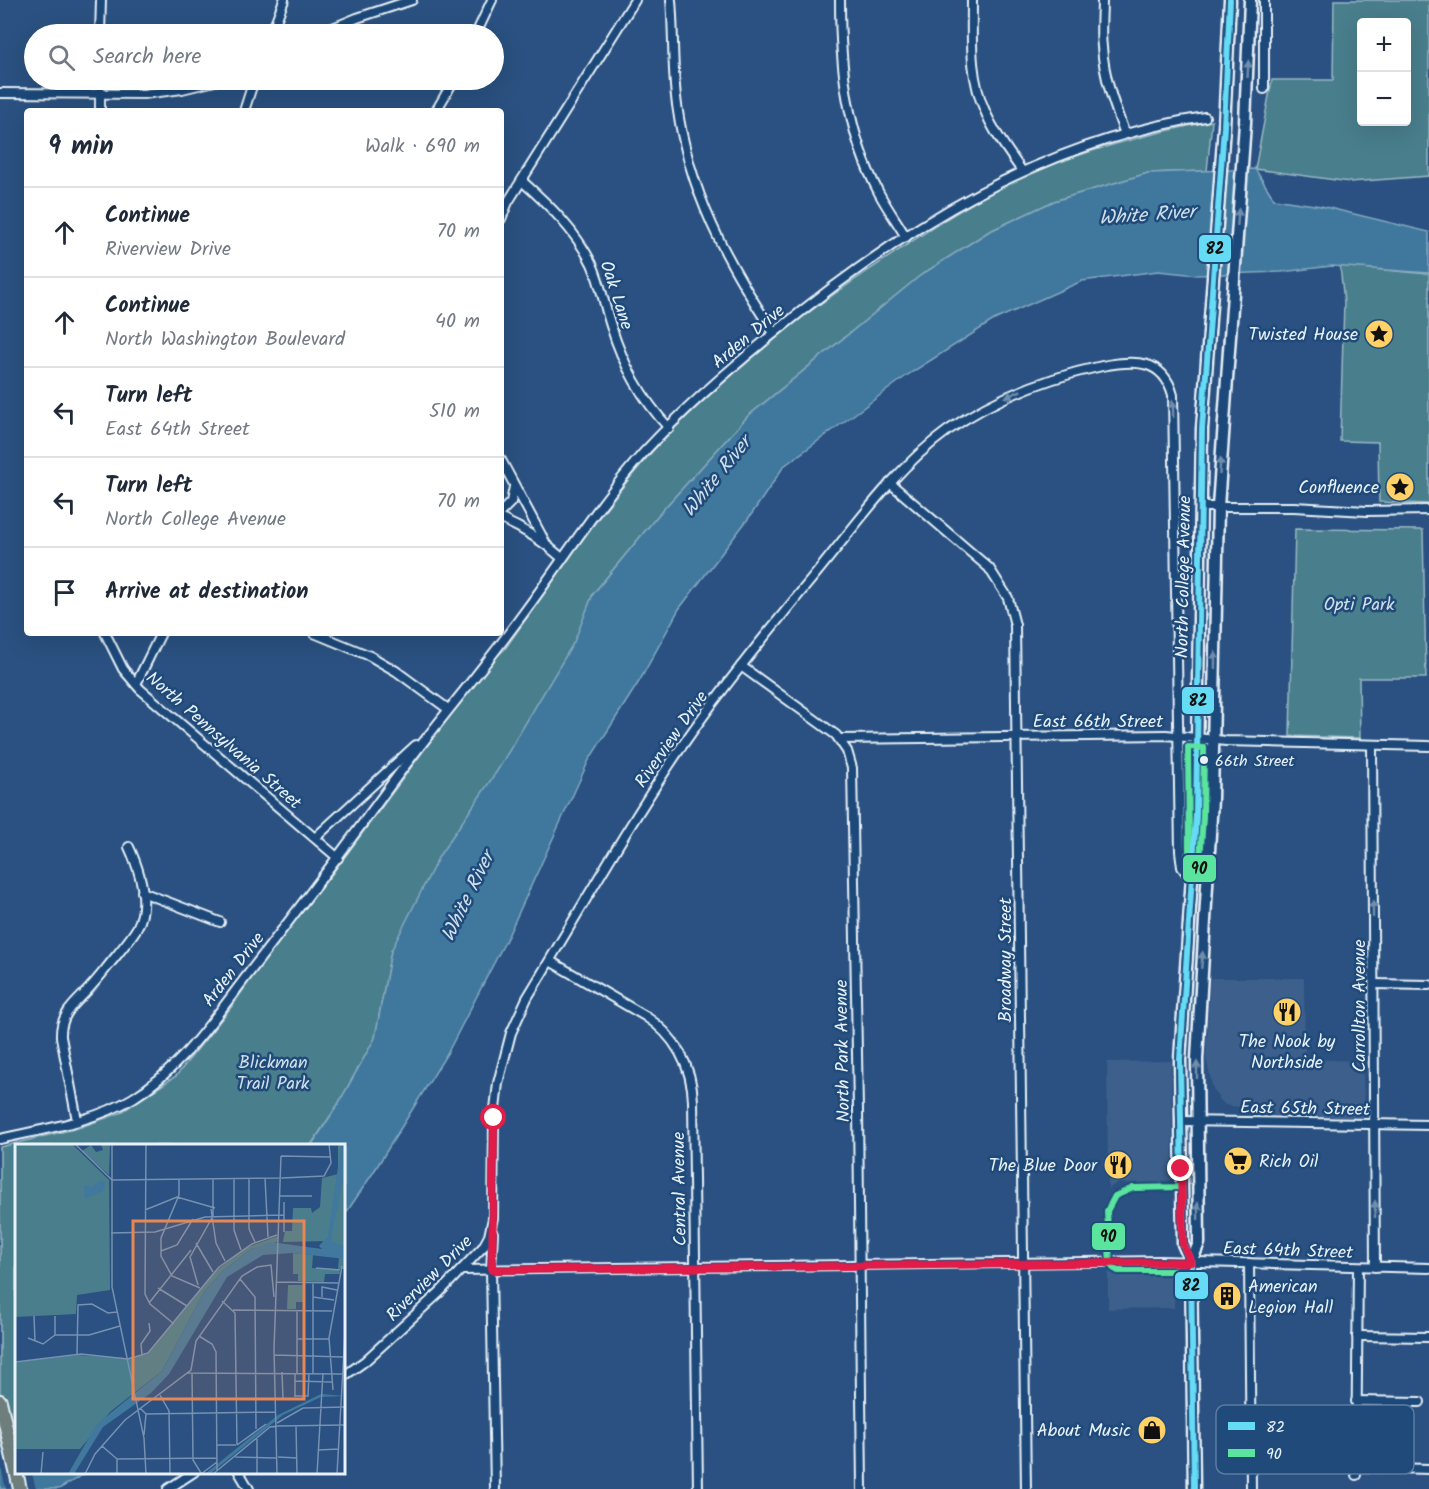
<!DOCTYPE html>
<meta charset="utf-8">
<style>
body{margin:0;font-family:Kalam,sans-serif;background:#f6f6f7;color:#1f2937}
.controls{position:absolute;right:18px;top:18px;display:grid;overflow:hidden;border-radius:6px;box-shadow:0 6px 24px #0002}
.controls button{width:54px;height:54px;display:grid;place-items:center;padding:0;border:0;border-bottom:2px solid #e0e1e3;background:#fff;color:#1f2937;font:30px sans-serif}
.stop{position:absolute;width:18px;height:18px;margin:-14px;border:4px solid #e11d48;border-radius:50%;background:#fff}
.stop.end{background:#e11d48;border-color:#fff;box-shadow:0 2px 6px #0008}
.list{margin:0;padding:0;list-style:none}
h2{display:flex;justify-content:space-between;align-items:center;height:78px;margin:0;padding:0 24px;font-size:26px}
h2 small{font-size:20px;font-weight:400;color:#747a83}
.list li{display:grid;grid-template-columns:39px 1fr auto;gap:18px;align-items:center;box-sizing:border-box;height:90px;padding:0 24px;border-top:2px solid #e0e1e3}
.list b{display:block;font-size:22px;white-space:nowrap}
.list p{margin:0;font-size:20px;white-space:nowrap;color:#747a83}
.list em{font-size:20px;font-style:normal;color:#747a83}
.icon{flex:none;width:33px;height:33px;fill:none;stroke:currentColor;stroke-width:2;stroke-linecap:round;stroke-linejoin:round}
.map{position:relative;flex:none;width:1429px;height:1489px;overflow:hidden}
.search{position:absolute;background:#fff;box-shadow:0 6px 24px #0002;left:24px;top:24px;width:480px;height:66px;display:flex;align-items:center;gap:15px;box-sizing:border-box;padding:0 21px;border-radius:33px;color:#747a83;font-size:22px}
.panel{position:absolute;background:#fff;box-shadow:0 6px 24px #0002;left:24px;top:108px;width:480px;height:528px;border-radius:6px}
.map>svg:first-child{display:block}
.built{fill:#3c5e8c}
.green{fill:#4a7e8c;stroke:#99b8c2;stroke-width:1.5;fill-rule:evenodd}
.water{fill:#41789d;stroke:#84a8c1;stroke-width:1.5}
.pier{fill:#2a5181}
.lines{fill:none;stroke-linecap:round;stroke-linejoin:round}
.minor-casing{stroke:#e8f1f8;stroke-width:12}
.secondary-casing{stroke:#e8f1f8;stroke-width:15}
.primary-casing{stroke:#e8f1f8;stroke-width:16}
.minor{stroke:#1f4a7a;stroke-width:8}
.secondary{stroke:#1f4a7a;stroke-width:10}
.primary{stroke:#6d7e7c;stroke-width:12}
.bus-1-casing{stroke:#1f4a7a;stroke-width:10}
.bus-2-casing{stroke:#1f4a7a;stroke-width:10}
.bus-1{stroke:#66dbf5;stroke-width:6}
.bus-2{stroke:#5ae49d;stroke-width:6}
.oneway{fill:#6f8dac}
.route{stroke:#e11d48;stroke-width:8}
.bus-dot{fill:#e8f1f8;stroke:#1f4a7a;stroke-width:2}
.labels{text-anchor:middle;stroke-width:5;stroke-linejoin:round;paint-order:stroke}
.bus-label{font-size:16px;fill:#e8f1f8;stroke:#1f4a7a;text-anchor:start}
.street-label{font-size:18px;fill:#e8f1f8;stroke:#1f4a7a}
.poi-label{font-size:18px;fill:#e8f1f8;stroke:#1f4a7a;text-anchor:end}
.park-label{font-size:18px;fill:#d0e0e8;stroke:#1f4a7a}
.water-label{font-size:20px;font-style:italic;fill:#cfdfea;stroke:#1f4a7a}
.inset-road{fill:none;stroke:#7691b1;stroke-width:1.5}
.view{fill:#e88753;fill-opacity:0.15;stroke:#e88753;stroke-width:3}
.inset-edge{fill:none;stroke:#e8f1f8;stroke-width:3}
.key{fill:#1f4a7a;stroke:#5b7ca0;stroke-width:1.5}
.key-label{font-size:16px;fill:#e8f1f8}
.line-badge{stroke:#1f4a7a;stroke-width:2}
.pale-badge-label{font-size:16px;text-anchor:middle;font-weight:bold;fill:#111}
</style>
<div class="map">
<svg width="1429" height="1489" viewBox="0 0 1429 1489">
<rect width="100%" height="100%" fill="#2a5181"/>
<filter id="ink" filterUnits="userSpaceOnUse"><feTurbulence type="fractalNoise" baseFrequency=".0167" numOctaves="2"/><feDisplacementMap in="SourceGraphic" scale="12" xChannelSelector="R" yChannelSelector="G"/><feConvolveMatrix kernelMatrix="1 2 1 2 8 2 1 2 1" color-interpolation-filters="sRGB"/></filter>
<g filter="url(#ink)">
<!-- built -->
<g class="built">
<path d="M1212 978H1304L1305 1059 1362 1061 1365 1115 1362 1118 1273 1115V1109L1238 1107 1225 1105 1219 1099 1213 1089 1206 1058 1210 979Z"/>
<path d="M1171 1061 1173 1180 1162 1181V1184L1117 1183 1108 1189 1107 1062Z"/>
<path d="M1175 1269 1174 1308 1108 1309V1274L1110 1271Z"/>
</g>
<!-- green -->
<g class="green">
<path d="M1334 0H1429V176L1350 182 1255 169 1272 80H1333ZM1362 22H1406V122H1362Z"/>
<path d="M1212 121 1207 171 1148 173 1054 201 988 232 921 275 748 416 660 513 593 594 575 642 391 951 375 1038 337 1106 311 1145 16 1146V1444L0 1455V1147L78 1128 120 1113 176 1076 233 1005 264 959 332 874 456 707 490 663 505 649C554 579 602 508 658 445 722 373 807 311 887 258 940 222 994 186 1054 164 1105 145 1158 132 1212 121Z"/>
<path d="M1340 266 1429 274V504L1379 502 1378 442 1340 441 1344 302Z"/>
<path d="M1295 529 1423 530 1426 678H1359L1360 738 1290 736Z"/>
</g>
<!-- water -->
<g class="water">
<path d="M1255 169 1274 199 1321 206 1429 232V273L1332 266 1281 272 1197 275 1158 271 1082 281 994 320 909 374 784 466 751 515 679 609 640 680 589 760 508 936 448 1052 373 1173 344 1216V1146H311L337 1106 375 1038 391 951 439 856 497 771 574 642 593 594 660 513 748 416 921 275 988 232 1054 201 1148 173Z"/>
<path d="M0 1457 16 1472 86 1473 59 1489H0Z"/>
</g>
<!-- pier -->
<path class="pier" d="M16 1444V1472L32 1473 36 1489H6L0 1464V1453Z"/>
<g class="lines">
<!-- minor casing -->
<g class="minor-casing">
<g id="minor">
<path d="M671 0C674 35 672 70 677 105 689 192 726 261 774 333"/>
<path d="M840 0C840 67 847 133 879 193 887 208 897 222 906 237"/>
<path d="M972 0C972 38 969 76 985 111 994 133 1009 152 1022 171"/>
<path d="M1102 0C1102 16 1100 32 1102 47 1104 78 1114 105 1125 134"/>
<path d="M100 34 101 0"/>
<path d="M271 34 284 0"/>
<path d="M318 34 357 18 412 0"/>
<path d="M476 34 492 0"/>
<path d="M1264 89V0"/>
<path d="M0 93 144 94 182 89 219 80"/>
<path d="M100 111V80"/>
<path d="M244 111 254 80"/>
<path d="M436 111 454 80"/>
<path d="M522 181C550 206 575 230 592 264 601 284 604 305 611 326 623 365 641 398 669 428"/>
<path d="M501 219 508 202 635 0"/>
<path d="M501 460 546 544"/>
<path d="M890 483 989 568 1008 598 1015 625 1026 1489"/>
<path d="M1200 507H1294L1367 511 1429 510"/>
<path d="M501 512 511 502 514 487"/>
<path d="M501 519C524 529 543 541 562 558"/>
<path d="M105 633 123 669 140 689 338 858"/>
<path d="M314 633 370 656 396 671 448 709"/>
<path d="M741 666 836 735 847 751 852 768 858 1109 862 1489"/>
<path d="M136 684 161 633"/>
<path d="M840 739 1166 735 1226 741 1429 746"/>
<path d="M1372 745 1375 1267"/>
<path d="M315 838 416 745"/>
<path d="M142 892 220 922"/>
<path d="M550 961 645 1016C675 1035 692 1066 693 1101L698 1489"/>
<path d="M1374 984 1429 985"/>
<path d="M77 1120 61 1037C60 1017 71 1007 84 994 96 982 106 968 117 955 124 946 131 938 137 928 150 904 140 871 129 847"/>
<path d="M1181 1121 1429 1125"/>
<path d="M0 1139C43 1129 94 1122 133 1098 182 1068 214 1018 249 973 296 912 342 852 387 790 429 732 475 679 517 622 560 565 598 504 645 451 686 407 732 367 778 330 904 227 1043 141 1205 117"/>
<path d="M493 1233 491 1270 495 1489"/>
<path d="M1249 1263 1251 1488"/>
<path d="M462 1270 1159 1261 1429 1268"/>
<path d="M1357 1336 1429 1337"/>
<path d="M344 1376 365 1361 440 1292 483 1247 489 1236 493 1218 494 1118 498 1083 511 1033 527 998C578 914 626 828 682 746 724 685 772 627 819 570 859 521 896 468 947 431 994 398 1046 378 1102 366 1133 360 1163 358 1173 395L1180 851 1182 867 1192 880"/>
<path d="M1356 1401 1420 1402"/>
<path d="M1356 1467 1429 1469"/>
<path d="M239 1472 249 1489"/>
<path d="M1356 1475 1358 1267"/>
<path d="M168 1489 194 1472"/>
</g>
</g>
<!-- secondary casing -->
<g class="secondary-casing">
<g id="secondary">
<path d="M1191 1262 1199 1243 1197 1059 1212 799 1218 507 1245 123 1250 0"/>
<path d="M1194 1489 1191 1262 1183 1244 1180 1060 1196 815 1202 429 1224 127 1230 0"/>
</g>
</g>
<!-- primary casing -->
<g class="primary-casing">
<path id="primary" d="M0 1401 20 1489"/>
</g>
<!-- minor -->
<use href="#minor" class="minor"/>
<!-- secondary -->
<use href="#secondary" class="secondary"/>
<!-- primary -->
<use href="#primary" class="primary"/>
<!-- bus-1 casing -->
<g class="bus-1-casing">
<path id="bus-1" d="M1194 1489 1191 1262 1183 1244 1180 1060 1196 815 1202 429 1224 127 1230 0"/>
</g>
<!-- bus-2 casing -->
<g class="bus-2-casing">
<g id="bus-2">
<path d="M1188 747 1204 748 1203 817 1199 875 1191 863 1189 850Z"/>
<path d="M1182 1187 1133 1188 1115 1196 1107 1211 1110 1263 1113 1268 1118 1271H1191"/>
</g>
</g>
<!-- bus-1 -->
<use href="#bus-1" class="bus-1"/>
<!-- bus-2 -->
<use href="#bus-2" class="bus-2"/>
</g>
<!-- one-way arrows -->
<defs><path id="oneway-solid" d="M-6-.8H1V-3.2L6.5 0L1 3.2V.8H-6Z" transform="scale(1.5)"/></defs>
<g class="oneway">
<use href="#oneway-solid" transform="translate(1248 69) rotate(-87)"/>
<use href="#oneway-solid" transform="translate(1238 217) rotate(-86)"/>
<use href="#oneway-solid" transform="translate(1013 394) rotate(156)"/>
<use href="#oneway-solid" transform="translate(1173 409) rotate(-92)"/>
<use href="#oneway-solid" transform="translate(1220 466) rotate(-86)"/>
<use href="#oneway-solid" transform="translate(1215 660) rotate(-89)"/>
<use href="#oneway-solid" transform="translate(1373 909) rotate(-90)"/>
<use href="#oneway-solid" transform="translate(1202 960) rotate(-85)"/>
<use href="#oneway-solid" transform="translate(1197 1070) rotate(-90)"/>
<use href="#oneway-solid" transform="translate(1375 1209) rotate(-90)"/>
<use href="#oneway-solid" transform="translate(1198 1211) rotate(-91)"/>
</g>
</g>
<g class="lines" filter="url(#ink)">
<!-- route -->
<path class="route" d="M494 1118 492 1270 1191 1262 1183 1244 1181 1169"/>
</g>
<!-- icons -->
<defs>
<g id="sight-disc" transform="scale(1.5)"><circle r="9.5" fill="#ffd166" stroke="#1f4a7a"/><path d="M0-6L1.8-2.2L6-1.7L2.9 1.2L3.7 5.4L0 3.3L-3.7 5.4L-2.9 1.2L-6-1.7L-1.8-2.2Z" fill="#111"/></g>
<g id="restaurant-disc" transform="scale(1.5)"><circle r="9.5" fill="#ffd166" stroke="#1f4a7a"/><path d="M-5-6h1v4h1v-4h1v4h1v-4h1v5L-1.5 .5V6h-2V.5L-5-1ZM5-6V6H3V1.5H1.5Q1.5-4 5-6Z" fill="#111"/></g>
<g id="supermarket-disc" transform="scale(1.5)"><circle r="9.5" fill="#ffd166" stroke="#1f4a7a"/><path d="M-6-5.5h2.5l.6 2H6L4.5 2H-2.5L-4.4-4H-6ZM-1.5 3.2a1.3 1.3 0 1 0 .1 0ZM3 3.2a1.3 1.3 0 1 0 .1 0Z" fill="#111"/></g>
<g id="building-disc" transform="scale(1.5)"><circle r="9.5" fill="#ffd166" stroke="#1f4a7a"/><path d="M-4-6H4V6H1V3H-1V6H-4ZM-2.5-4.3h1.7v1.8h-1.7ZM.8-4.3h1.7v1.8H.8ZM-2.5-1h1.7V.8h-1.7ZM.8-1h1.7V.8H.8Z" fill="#111"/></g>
<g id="shop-disc" transform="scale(1.5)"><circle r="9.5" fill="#ffd166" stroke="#1f4a7a"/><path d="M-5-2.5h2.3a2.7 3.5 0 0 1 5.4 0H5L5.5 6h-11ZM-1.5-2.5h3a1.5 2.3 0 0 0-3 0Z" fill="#111"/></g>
</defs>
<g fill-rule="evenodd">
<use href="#sight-disc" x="1379" y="334"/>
<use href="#sight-disc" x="1400" y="487"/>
<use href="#restaurant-disc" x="1287" y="1012"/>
<use href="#supermarket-disc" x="1238" y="1161"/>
<use href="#restaurant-disc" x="1118" y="1165"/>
<use href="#building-disc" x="1227" y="1296"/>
<use href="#shop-disc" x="1152" y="1430"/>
</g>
<!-- markers -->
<circle class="bus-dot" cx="1204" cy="760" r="5"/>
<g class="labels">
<!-- bus labels -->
<g class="bus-label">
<text x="1215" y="766">66th Street</text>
</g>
<!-- street labels -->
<g class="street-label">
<text transform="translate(617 295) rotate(72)" y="6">Oak Lane</text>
<text transform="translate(748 336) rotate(-40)" y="6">Arden Drive</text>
<text transform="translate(1183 577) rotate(-89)" y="6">North College Avenue</text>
<text x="1098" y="727">East 66th Street</text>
<text transform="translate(671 739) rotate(-55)" y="6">Riverview Drive</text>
<text transform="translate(224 740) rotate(41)" y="6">North Pennsylvania Street</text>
<text transform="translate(1005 960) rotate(-90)" y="6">Broadway Street</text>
<text transform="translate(233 969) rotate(-52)" y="6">Arden Drive</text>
<text transform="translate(1359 1006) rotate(-90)" y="6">Carrollton Avenue</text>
<text transform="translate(842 1051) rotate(-91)" y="6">North Park Avenue</text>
<text transform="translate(1305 1108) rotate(1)" y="6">East 65th Street</text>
<text transform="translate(679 1189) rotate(-91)" y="6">Central Avenue</text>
<text transform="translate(1288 1250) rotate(2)" y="6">East 64th Street</text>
<text transform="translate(429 1278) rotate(-45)" y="6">Riverview Drive</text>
</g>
<!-- poi labels -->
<g class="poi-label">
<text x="1358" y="340">Twisted House</text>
<text x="1379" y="493">Confluence</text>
<text x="1287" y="1047" text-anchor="middle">The Nook by<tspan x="1287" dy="21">Northside</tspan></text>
<text x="1259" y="1167" text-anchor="start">Rich Oil</text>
<text x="1097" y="1171">The Blue Door</text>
<text x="1248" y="1292" text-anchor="start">American<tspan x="1248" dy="21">Legion Hall</tspan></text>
<text x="1131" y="1436">About Music</text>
</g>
<!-- park labels -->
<g class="park-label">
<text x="1359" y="610">Opti Park</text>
<text x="273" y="1068">Blickman<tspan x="273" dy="21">Trail Park</tspan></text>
</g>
<!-- water labels -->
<g class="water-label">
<text transform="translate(1147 214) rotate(-4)" y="7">White River</text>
<text transform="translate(716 476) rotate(-51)" y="7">White River</text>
<text transform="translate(467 896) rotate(-64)" y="7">White River</text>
</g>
</g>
<!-- overview -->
<g transform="translate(15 1144)">
<rect width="330" height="330" fill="#2a5181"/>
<path d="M0 0H57L94 36 95 146 62 151 61 170 0 173ZM86 0H95L94 31 67 7 76 1 81 8 88 6ZM323 0H330V103L311 97 268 98 270 87H277L278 64H296L297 69 305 63 307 34 323 30ZM263 92 262 98 236 105 208 127 189 148 147 227 95 268 65 305H0V218L62 211 112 214 133 210 197 130 230 104ZM278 109 298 111 297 124 323 125 324 113 330 115V125H324L325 130H310L309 138 283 137V130H278ZM273 141H288V158H281V165H272Z" fill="#4a7e8c"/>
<path d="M330 0 328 36 317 90V98L330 103V115L277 109 248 111 212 133 154 230 136 249 88 283 59 330H53L81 281 147 227 189 148 208 127 236 105 255 98 307 105 304 102 313 92 326 2ZM85 37H91L88 47 70 55 69 41 76 43ZM306 250 330 252 306 253 268 271 195 330H190L263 271Z" fill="#41789d"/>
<path class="inset-road" d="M60 0 97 36M97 0V143L129 294 131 330M131 0 130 150 135 160 159 180M266 12 315 13M219 34V86L226 106M250 34 253 93M267 34 309 32 316 19 314 0M164 35V51L146 94V112L157 132 185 144M234 35V85L240 98M97 36 267 34M265 52H297M269 58V88M196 65 201 99 210 117M130 66 162 53 200 64M96 89 140 88 190 73 269 71M181 99 198 128M146 107 162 101 178 75M301 124 325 126M225 135 240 153 241 285M262 138 323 139M298 138V229M183 141 175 113 198 72V35M143 144 172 162M298 153 319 156M307 153V143L322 146M207 157 220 169 222 301M134 159 176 106M218 166 317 167M282 166V229M19 172 20 197M40 191H74L105 182M40 191V172M184 192 197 200 201 208 202 326M13 194 28 200 40 191M283 195H314M62 211 63 161 77 160 93 169 102 168M127 211 126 200 135 187 134 179M259 211 328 213M0 218 66 210 113 215 133 209 204 123 237 100 262 91M267 228 268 255M173 229 328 230M177 229 178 316 186 329M280 237 317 238M318 246 314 194 327 122M145 251 154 267 155 330M280 252H293L294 229M280 253V229M125 264 131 270 129 291M131 270 261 268M262 279 288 264 330 263M281 281 282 330M263 282 330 281M242 295V330M202 301H221M222 301 251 280M87 302 102 315V330M303 306 324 305M220 313 261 314M263 313 282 314M102 315 202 314M26 330 28 308M70 330 80 310 110 276 176 226 181 197 227 132 242 123 256 121 259 153M186 330 202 318M198 330 255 283 263 282M262 330 259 205 266 12M302 330 308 229M322 330 330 189"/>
<path class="view" d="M118 77H289V255H118Z"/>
<rect width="330" height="330" class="inset-edge"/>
</g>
<!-- legend -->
<rect x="1216" y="1405" width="198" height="69" rx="9" class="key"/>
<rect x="1228" y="1422" width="27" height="8" fill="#66dbf5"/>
<rect x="1228" y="1449" width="27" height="8" fill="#5ae49d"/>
<g class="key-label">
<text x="1266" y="1432">82</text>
<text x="1266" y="1459">90</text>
</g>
<g class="line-badge">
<rect x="1198" y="234" width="34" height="29" rx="6" fill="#66dbf5"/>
<rect x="1181" y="686" width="34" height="29" rx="6" fill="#66dbf5"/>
<rect x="1182" y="854" width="35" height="29" rx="6" fill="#5ae49d"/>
<rect x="1091" y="1222" width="35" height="29" rx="6" fill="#5ae49d"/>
<rect x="1174" y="1271" width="35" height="29" rx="6" fill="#66dbf5"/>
</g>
<g class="pale-badge-label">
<text x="1215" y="254">82</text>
<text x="1198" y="706">82</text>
<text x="1199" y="874">90</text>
<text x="1108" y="1242">90</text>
<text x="1191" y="1291">82</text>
</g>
</svg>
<div class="controls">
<button>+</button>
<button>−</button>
</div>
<div class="stop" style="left:494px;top:1118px"></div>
<div class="stop end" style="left:1181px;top:1169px"></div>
<div class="search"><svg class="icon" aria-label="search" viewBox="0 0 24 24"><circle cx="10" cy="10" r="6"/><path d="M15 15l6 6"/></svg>Search here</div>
<section class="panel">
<h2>9 min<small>Walk · 690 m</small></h2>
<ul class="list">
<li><svg class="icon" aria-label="ahead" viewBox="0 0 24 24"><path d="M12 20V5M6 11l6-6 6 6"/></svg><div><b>Continue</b><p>Riverview Drive</p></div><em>70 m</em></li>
<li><svg class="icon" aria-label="ahead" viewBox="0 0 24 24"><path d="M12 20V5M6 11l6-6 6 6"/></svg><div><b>Continue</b><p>North Washington Boulevard</p></div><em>40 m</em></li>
<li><svg class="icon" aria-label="left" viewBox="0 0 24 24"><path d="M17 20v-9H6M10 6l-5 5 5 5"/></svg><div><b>Turn left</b><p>East 64th Street</p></div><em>510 m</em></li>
<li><svg class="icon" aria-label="left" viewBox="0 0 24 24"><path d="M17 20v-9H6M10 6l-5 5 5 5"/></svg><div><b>Turn left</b><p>North College Avenue</p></div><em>70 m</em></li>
<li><svg class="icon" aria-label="arrive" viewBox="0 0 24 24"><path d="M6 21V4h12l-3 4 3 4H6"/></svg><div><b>Arrive at destination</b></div></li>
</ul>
</section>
</div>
